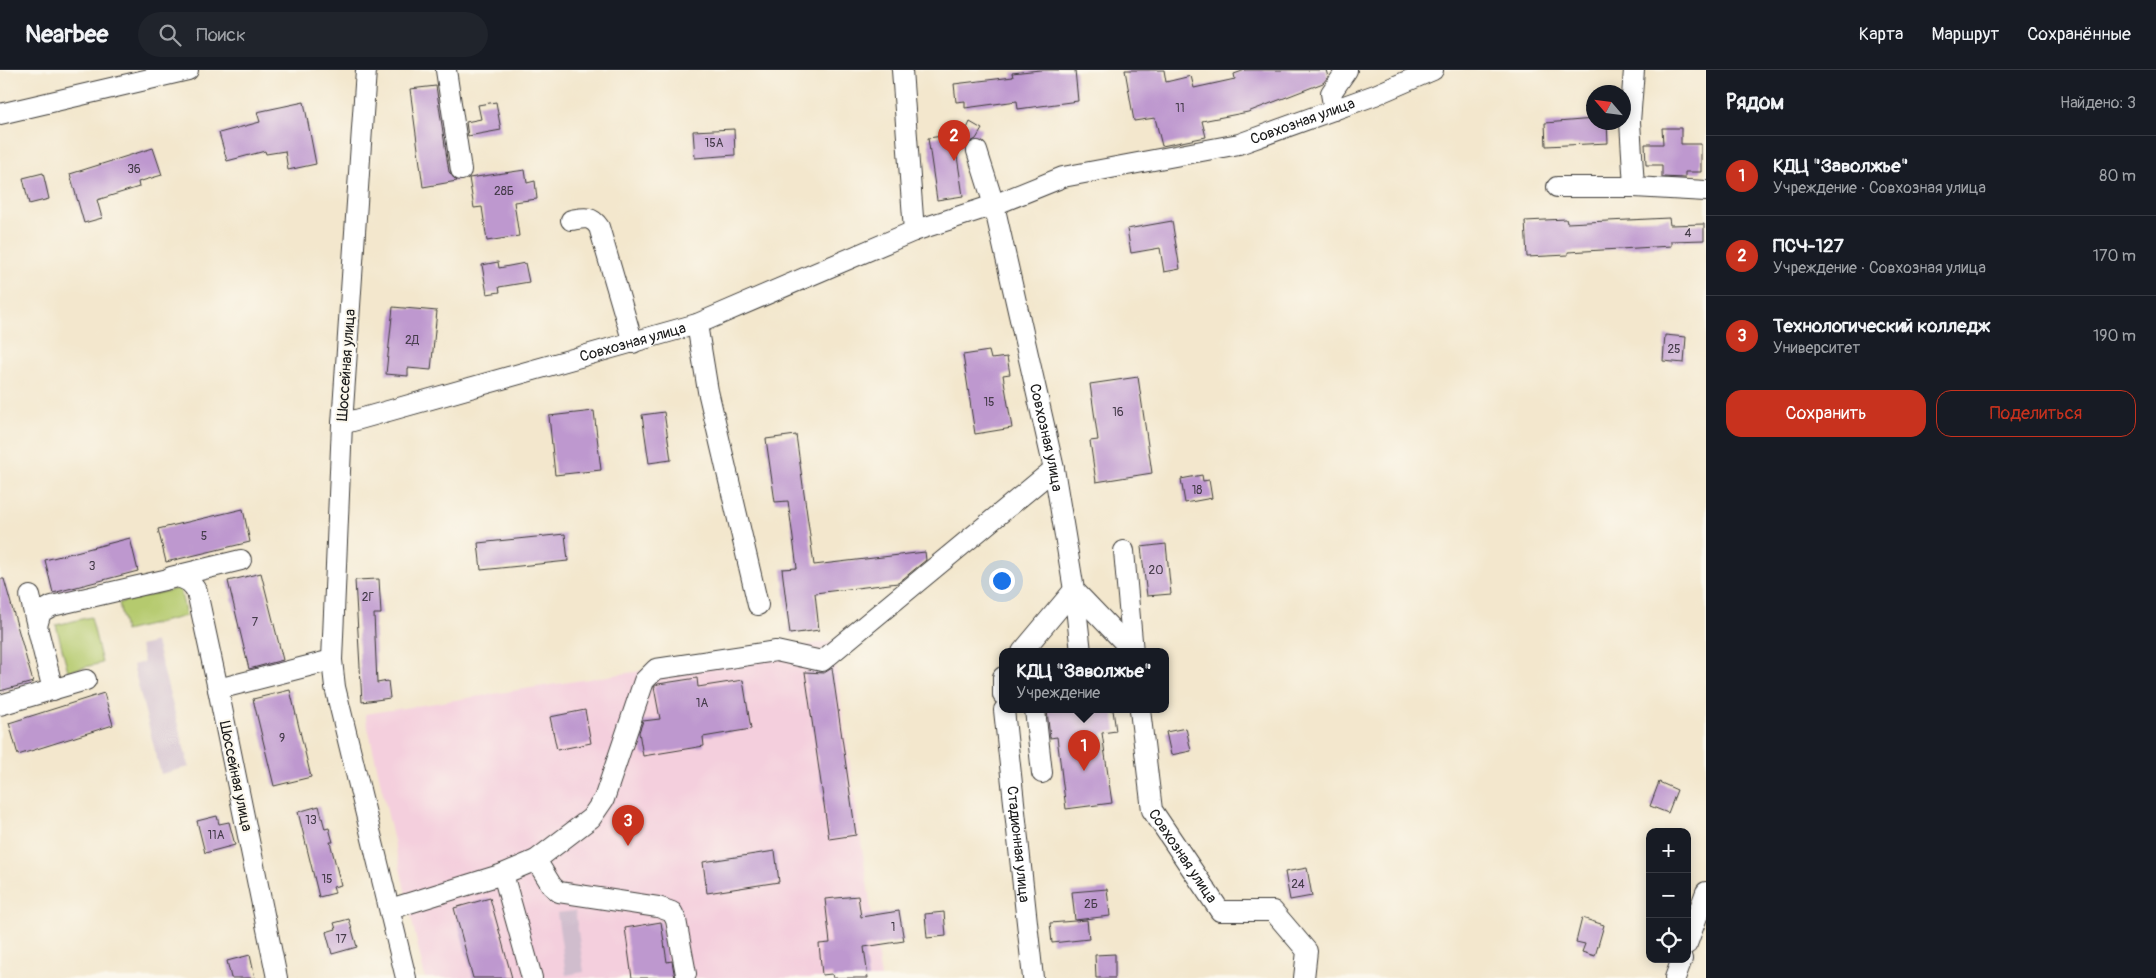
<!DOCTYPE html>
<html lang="ru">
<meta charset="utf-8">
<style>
body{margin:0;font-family:Pangolin,sans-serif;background:#20242c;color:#f1f3f6}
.controls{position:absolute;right:15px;bottom:15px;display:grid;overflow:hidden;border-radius:10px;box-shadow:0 2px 12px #0003}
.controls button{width:45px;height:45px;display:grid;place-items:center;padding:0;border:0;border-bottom:1px solid #363941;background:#171b24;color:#f1f3f6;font:25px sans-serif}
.compass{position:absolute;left:1586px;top:15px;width:45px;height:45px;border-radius:50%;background:#171b24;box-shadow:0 2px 12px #0003;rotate:298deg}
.you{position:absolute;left:1001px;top:510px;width:18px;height:18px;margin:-12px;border:4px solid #fff;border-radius:50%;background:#1a73e8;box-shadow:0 0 0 8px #1a73e833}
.badge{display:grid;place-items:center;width:32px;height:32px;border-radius:50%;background:#c8321e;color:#fff;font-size:16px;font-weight:700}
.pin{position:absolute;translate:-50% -41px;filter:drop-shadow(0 1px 2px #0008)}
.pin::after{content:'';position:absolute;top:26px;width:18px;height:15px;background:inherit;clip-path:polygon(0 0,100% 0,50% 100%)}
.popup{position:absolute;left:999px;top:578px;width:170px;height:65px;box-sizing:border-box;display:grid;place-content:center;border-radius:10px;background:#171b24;filter:drop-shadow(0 1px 4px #0005);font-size:16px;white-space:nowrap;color:#9ea1a6}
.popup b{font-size:19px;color:#f1f3f6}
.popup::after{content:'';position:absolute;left:50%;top:100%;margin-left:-10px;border:10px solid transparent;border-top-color:#171b24}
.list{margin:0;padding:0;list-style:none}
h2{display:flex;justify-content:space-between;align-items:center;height:65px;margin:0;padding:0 20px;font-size:21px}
h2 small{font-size:16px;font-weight:400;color:#9ea1a6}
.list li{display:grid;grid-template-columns:32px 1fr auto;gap:15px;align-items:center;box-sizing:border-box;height:80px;padding:0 20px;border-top:1px solid #363941}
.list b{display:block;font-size:19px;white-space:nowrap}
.list p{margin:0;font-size:16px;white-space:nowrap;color:#9ea1a6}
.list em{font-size:16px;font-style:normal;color:#9ea1a6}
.actions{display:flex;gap:10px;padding:15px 20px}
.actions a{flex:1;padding:11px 0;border:1px solid #c8321e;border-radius:15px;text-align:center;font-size:18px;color:#c8321e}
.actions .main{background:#c8321e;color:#fff}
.icon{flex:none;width:28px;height:28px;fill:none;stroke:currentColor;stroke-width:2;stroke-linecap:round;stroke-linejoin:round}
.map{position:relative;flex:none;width:1706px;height:908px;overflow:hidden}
header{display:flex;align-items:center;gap:30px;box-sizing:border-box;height:70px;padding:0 25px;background:#171b24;border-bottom:1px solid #363941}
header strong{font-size:24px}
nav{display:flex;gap:28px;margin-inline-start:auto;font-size:18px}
.search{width:350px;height:45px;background:#20242c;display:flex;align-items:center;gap:12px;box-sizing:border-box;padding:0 18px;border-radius:28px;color:#9ea1a6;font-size:19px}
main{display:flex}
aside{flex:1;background:#171b24}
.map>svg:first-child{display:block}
.built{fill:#f4cfdd}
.industrial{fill:#d0bdcd}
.green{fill:#b5ca6e;stroke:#687345}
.building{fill:#be98cf}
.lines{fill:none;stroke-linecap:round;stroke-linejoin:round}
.minor-casing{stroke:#3c3a37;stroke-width:22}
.minor{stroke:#fff;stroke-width:20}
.labels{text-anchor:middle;stroke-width:4;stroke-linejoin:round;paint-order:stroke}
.number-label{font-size:12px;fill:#443b49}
.street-label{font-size:15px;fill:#1c1c1c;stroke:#fbf7ec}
</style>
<header>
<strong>Nearbee</strong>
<div class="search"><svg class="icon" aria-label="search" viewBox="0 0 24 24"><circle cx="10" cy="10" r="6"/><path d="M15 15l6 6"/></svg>Поиск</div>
<nav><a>Карта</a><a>Маршрут</a><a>Сохранённые</a></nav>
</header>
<main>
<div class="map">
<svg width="1706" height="908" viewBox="0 0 1706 908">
<rect width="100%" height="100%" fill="#fbf7ec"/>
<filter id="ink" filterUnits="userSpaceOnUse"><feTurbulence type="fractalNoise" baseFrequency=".02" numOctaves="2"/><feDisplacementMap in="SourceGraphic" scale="10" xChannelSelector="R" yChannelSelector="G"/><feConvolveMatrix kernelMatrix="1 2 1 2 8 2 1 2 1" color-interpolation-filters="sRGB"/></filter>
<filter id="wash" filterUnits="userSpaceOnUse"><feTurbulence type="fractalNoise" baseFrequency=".0096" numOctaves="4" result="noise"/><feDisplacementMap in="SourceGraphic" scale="20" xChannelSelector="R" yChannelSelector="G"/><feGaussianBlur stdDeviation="1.12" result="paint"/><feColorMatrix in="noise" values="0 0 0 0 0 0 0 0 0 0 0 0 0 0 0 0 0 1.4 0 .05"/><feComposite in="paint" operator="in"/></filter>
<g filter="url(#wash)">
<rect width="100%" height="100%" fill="#f3e7cd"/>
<!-- built -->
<path class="built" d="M832 571 881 908H425L365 644Z"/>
<!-- industrial -->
<g class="industrial">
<path d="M156 572 189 697 161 704 133 595 144 592 140 576Z"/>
<path d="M575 841 584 902 566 905 557 843Z"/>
</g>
<!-- green -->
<g class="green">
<path d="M180 518 186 546 125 561 119 533Z"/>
<path d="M91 547 102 593 68 601 56 555Z"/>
</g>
<g id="blocks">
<!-- building -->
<g class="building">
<path d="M1040 0H1075L1078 31 1018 39 1017 31 965 38V31L956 32 954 14 1013 7 1012 3Z"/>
<path d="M1125 0H1164L1166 12 1191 6 1194 18 1235 9 1234 4 1245 0H1326L1328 7 1323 13 1248 42 1202 51 1206 67 1162 76 1155 48 1134 51Z"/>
<path d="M436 16 449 102 457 111 423 117 410 19Z"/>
<path d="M304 32 316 94 288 100 285 81 266 84 265 81 227 91 219 63 260 52 257 42Z"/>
<path d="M496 32 501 60 468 66 466 52 481 49 478 35Z"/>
<path d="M1594 49V52H1607L1608 73 1546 76 1545 53Z"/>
<path d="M970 52 982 59 976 69 969 73 965 79 955 73 963 126 937 130 928 68 965 63Z"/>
<path d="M1662 58H1681V74H1701V102H1685V108L1662 107V95H1646L1645 74H1663Z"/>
<path d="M734 59 735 85 695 88 693 61Z"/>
<path d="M153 78 162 105 138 112 139 117 97 130 102 148 84 153 70 104Z"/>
<path d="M525 100 527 113 535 111 537 129 514 132 519 166 487 171 482 137 474 138 469 108Z"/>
<path d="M43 103 49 129 29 134 23 108Z"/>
<path d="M1669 148 1670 155 1704 154V170L1671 171V176L1568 182V185L1527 187 1525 151 1566 149 1567 153Z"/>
<path d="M1172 151 1180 199 1164 202 1160 178 1131 183 1127 159Z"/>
<path d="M498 192 499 198 525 193 529 212 499 217 500 222 487 224 482 195Z"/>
<path d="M393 237 437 241 431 300 408 298V306L386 304Z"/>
<path d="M1665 265 1686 267 1684 293 1663 291Z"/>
<path d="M989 281 991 289 1007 287 1010 304 1003 305 1012 358 975 364 963 285Z"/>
<path d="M1138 307 1152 403 1096 412 1090 371 1098 370 1090 314Z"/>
<path d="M594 341 601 400 555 405 549 346Z"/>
<path d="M664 342 671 390 649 393 642 345Z"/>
<path d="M796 365 814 495 925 482 926 490 898 513 815 523 819 560 790 564 782 499 797 498 788 431 775 432 766 369Z"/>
<path d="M1202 405 1203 411 1209 410 1212 428 1185 433 1181 409Z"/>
<path d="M243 439 250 472 166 492 158 459Z"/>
<path d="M565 464 568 491 481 500 478 473Z"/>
<path d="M130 468 138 501 53 523 45 490Z"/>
<path d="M1166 474 1171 524 1147 526 1141 477Z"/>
<path d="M261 503 283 590 249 599 228 511Z"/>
<path d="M0 509H4L33 612 0 621Z"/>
<path d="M379 509 381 544H374L377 613 388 611 390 628 362 632 355 510Z"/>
<path d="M832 598 856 765 829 769 805 602 824 603Z"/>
<path d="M697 608 698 617 743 610 751 659 703 667 704 676 643 686 639 662 643 651 660 649 654 617 658 614Z"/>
<path d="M290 620 311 707 274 716 253 629Z"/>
<path d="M104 623 113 655 18 685 9 653Z"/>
<path d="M585 640 591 673 557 680 550 647Z"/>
<path d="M1047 640H1113L1116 661 1102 663 1112 733 1066 739 1057 667 1050 668Z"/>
<path d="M1186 658 1191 681 1171 685 1166 662Z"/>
<path d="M1659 712 1677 720 1668 743 1650 736Z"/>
<path d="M319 736 325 759 329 758 333 772H330L341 815 333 817 335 823 319 827 298 742Z"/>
<path d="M217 746 219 754 229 752 235 775 205 783 197 751Z"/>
<path d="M775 781 779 812 707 823 703 792Z"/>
<path d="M1307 798 1312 826 1290 830 1285 802Z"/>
<path d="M1107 819 1110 846 1075 850 1072 822Z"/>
<path d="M858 826 861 847 899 841 904 871 864 877 868 908H833L832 904 822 905 819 874 830 873 825 829Z"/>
<path d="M490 828 512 908H473L454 838Z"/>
<path d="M944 842 946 866 927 868 925 844Z"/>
<path d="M1582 848 1604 855 1595 886 1582 882 1585 874 1576 872Z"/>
<path d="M349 849 357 877 332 884 326 862 336 859 334 853Z"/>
<path d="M1087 850 1089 869 1052 873 1050 853Z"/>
<path d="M661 852 667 892 672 891 675 908H632L625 858Z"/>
<path d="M1115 884V908H1096L1095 885Z"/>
<path d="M250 885 255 908H231L227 891Z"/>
</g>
</g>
</g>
<g filter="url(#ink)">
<use href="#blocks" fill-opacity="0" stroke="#3c3a37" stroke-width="1"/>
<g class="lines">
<!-- minor casing -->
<g class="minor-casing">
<g id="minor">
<path d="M366 0 342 354 332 590 335 617 406 908"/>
<path d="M446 0 461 100"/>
<path d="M902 0 914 161"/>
<path d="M1634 0 1630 52 1634 117"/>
<path d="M1334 40 1331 23 1347 0"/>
<path d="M0 44 188 0"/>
<path id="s1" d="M977 81 994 135 1054 399 1074 520 1125 573 1129 582"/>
<path d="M1557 117H1634L1706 121"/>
<path d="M571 150C583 148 591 145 599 157L633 273"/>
<path d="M697 254 708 321 758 535"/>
<path id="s2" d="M342 354 697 254 914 161 994 135 1063 107 1239 74 1375 25 1433 0"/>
<path d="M1124 481 1133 582"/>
<path d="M171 507 241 490"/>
<path d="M1074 520 1081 582"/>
<path d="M30 526 37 556"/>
<path d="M1022 582 1074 520"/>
<path d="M1003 607V625"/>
<path d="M53 620 37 556 41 542 52 536 177 507C188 510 192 513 197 522L218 619"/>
<path d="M0 635 86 610"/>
<path id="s3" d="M1004 640 1033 908"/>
<path d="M1035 640 1042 703"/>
<path id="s4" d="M1140 640 1152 740 1220 841H1273L1307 881 1304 908"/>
<path d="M536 790 552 816 559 822 658 837 672 842 676 850 686 904"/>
<path d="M503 804 536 790 591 748 604 729 644 611 656 599 776 581 822 591 1054 399"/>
<path d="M390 839 503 804 532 908"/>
<path d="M1687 874 1706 822"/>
<path d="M277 908 218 619 332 590"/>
<path d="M1675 908 1682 889"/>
</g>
</g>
<!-- minor -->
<use href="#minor" class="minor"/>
</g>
</g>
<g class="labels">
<!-- number labels -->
<g class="number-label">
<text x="1180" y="42">11</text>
<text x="714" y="77">15А</text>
<text x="134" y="103">36</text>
<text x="504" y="125">28Б</text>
<text x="1688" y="167">4</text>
<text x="412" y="274">2Д</text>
<text x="1674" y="283">25</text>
<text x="989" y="336">15</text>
<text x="1118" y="346">16</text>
<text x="1197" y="424">18</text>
<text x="204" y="470">5</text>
<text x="92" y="500">3</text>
<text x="1156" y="504">20</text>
<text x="368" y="531">2Г</text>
<text x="255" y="556">7</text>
<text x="702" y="637">1А</text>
<text x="282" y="672">9</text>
<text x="311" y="754">13</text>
<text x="216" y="769">11А</text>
<text x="327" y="813">15</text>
<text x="1298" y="818">24</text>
<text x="1091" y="838">2Б</text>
<text x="893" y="861">1</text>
<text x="341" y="873">17</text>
</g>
<!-- street labels -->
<g class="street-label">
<text dy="5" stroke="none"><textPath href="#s2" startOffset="1010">Совхозная улица</textPath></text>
<text dy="5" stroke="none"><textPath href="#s2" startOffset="302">Совхозная улица</textPath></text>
<text transform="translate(346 295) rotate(-86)" y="5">Шоссейная улица</text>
<text dy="5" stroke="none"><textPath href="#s1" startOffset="295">Совхозная улица</textPath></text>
<text transform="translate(236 706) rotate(78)" y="5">Шоссейная улица</text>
<text dy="5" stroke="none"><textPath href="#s3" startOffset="135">Стадионная улица</textPath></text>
<text dy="5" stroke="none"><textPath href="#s4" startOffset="156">Совхозная улица</textPath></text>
</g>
</g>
</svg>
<div class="controls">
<button>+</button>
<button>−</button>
<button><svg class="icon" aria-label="locate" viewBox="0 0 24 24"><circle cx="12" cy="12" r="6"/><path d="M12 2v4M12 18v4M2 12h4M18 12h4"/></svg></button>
</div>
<svg class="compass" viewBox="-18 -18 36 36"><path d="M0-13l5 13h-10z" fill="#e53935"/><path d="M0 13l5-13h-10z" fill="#9ea1a6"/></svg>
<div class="you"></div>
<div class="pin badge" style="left:1084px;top:701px">1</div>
<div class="popup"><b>КДЦ &quot;Заволжье&quot;</b>Учреждение</div>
<div class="pin badge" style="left:954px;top:91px">2</div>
<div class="pin badge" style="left:628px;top:776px">3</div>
</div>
<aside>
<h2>Рядом<small>Найдено: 3</small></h2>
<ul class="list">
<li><span class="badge">1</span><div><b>КДЦ &quot;Заволжье&quot;</b><p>Учреждение · Совхозная улица</p></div><em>80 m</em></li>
<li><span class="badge">2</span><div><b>ПСЧ-127</b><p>Учреждение · Совхозная улица</p></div><em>170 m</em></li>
<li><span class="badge">3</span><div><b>Технологический колледж</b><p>Университет</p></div><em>190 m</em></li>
</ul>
<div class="actions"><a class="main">Сохранить</a><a>Поделиться</a></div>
</aside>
</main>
